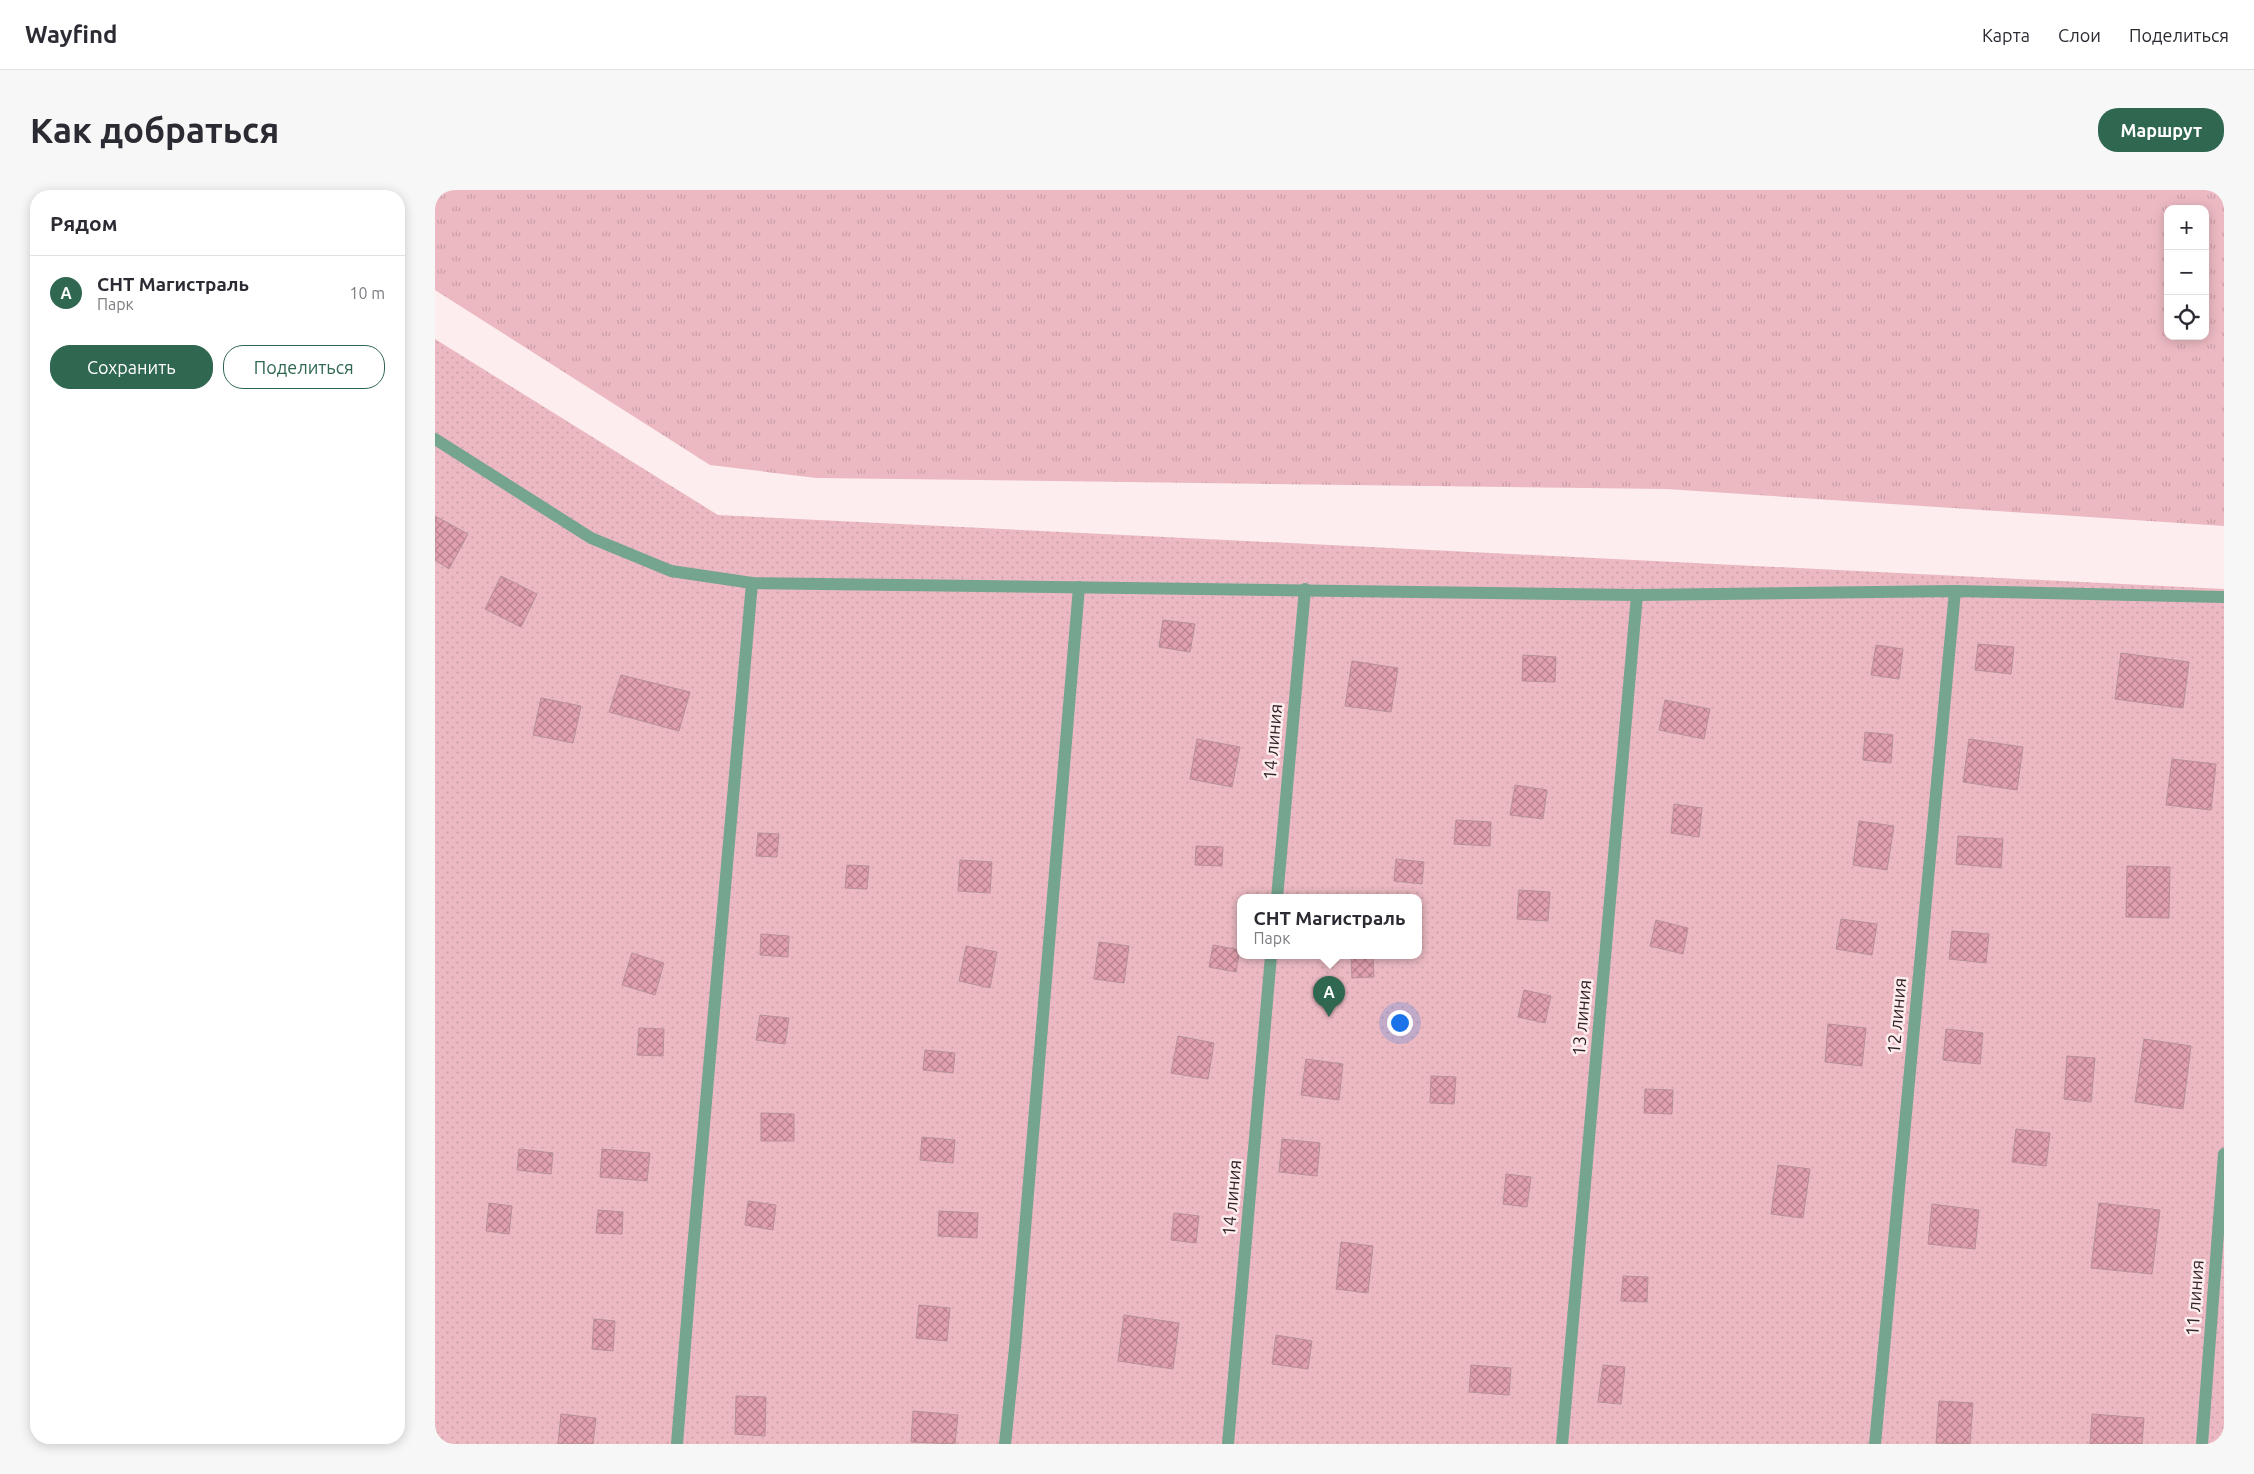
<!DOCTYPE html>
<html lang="ru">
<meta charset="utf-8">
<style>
body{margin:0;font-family:Ubuntu,sans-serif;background:#f7f7f7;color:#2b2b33}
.controls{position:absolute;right:15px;top:15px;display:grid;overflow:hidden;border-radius:10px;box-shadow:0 2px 12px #0003}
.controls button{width:45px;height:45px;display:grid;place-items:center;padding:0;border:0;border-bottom:1px solid #e1e1e2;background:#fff;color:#2b2b33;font:25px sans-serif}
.you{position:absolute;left:964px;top:832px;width:18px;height:18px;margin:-12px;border:4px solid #fff;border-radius:50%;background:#1a73e8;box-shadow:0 0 0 8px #1a73e833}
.badge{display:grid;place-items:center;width:32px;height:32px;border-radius:50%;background:#2f6750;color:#fff;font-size:16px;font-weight:700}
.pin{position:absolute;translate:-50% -41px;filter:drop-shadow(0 1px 2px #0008)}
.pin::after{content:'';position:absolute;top:26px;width:18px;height:15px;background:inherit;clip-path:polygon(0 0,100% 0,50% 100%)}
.popup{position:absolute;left:802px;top:704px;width:185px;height:65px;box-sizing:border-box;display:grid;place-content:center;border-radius:10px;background:#fff;filter:drop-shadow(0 1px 4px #0005);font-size:16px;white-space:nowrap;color:#7c7c81}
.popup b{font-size:19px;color:#2b2b33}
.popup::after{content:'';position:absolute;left:50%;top:100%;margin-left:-10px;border:10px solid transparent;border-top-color:#fff}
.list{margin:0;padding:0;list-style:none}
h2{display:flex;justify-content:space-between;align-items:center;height:65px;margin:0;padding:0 20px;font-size:21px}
h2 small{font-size:16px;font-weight:400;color:#7c7c81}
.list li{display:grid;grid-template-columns:32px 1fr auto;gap:15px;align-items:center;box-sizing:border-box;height:75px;padding:0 20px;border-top:1px solid #e1e1e2}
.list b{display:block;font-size:19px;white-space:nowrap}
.list p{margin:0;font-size:16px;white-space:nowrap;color:#7c7c81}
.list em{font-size:16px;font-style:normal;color:#7c7c81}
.actions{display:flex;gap:10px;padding:15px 20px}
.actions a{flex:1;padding:11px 0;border:1px solid #2f6750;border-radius:20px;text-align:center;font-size:18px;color:#2f6750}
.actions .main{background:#2f6750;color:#fff}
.icon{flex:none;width:28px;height:28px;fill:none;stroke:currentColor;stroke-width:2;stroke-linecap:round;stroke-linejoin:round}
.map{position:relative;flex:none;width:1789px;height:1254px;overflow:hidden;border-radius:20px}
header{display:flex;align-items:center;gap:30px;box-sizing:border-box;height:70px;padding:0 25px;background:#fff;border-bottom:1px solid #e1e1e2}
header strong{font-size:24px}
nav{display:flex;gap:28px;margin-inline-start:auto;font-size:18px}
.intro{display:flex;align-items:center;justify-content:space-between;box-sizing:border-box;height:120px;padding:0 30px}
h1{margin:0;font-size:35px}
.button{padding:12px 22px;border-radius:20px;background:#2f6750;color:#fff;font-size:18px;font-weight:700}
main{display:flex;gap:30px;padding:0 30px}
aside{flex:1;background:#fff;border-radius:20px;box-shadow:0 2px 12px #0003}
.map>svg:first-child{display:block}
.grass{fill:url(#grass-tufts);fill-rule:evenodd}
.park{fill:url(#park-dots);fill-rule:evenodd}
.building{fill:url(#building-cross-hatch);stroke:#b79198}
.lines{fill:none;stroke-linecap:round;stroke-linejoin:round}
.lane{stroke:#75a58f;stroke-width:12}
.street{stroke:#75a58f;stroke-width:12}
.labels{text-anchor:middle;stroke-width:5;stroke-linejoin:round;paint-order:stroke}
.street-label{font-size:18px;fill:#312225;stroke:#fdedef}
</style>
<header>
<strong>Wayfind</strong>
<nav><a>Карта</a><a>Слои</a><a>Поделиться</a></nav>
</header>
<div class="intro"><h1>Как добраться</h1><a class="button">Маршрут</a></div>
<main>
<aside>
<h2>Рядом<small></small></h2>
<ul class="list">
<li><span class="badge">A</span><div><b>СНТ Магистраль</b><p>Парк</p></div><em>10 m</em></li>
</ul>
<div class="actions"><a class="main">Сохранить</a><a>Поделиться</a></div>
</aside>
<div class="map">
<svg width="1789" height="1254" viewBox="0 0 1789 1254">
<defs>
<pattern id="grass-tufts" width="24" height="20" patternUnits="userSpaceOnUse" patternTransform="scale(1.25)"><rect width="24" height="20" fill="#ecb9c2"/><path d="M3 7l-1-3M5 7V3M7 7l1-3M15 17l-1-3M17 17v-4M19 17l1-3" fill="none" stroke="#cb9fa7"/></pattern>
<pattern id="park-dots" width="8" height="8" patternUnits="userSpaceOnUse" patternTransform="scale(1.25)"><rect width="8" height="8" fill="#ecb9c2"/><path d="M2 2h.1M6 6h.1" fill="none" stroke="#cb9fa7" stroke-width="1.8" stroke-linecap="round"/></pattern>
<pattern id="building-cross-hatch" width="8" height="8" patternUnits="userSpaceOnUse" patternTransform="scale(1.25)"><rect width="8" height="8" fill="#e1a0ad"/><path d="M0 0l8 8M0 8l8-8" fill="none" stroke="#b7828d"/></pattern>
</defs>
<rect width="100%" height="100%" fill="#fdedef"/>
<!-- grass -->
<path class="grass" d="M0 0H1789V336L1231 299 381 288 275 275 0 100ZM1733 19H1770V146H1733Z"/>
<!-- park -->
<path class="park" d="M0 149 283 325 1789 399V1254H0ZM805 708H983V766H805Z"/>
<!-- building -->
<g class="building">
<path d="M0 326 33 344 14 379 0 370Z"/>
<path d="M66 386 102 404 86 437 50 419Z"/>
<path d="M728 430 760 434 755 462 724 457Z"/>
<path d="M1543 454 1579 457 1576 484 1540 480Z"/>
<path d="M1441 455 1468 459 1464 489 1436 485Z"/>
<path d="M1686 463 1754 472 1748 518 1680 509Z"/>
<path d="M1088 465 1121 467 1120 492 1087 491Z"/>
<path d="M917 471 963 478 956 522 910 516Z"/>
<path d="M186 485 255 502 244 541 174 522Z"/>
<path d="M106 508 146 516 138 553 98 545Z"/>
<path d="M1230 510 1275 519 1269 549 1224 540Z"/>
<path d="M1430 542 1458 545 1456 573 1428 570Z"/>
<path d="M762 549 805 557 797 597 755 589Z"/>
<path d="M1534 549 1588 557 1582 600 1528 592Z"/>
<path d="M1737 569 1781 574 1776 620 1731 615Z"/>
<path d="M1080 595 1112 600 1108 629 1075 625Z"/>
<path d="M1239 614 1267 618 1264 647 1236 643Z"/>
<path d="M1021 630 1056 632 1055 656 1019 654Z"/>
<path d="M1424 631 1459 636 1452 680 1418 675Z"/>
<path d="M323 643 344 644 342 667 321 666Z"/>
<path d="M1523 646 1568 649 1566 678 1521 674Z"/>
<path d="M761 656 788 657 787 676 760 675Z"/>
<path d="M961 669 989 672 987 694 959 691Z"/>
<path d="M525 670 557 672 555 703 523 701Z"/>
<path d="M412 675 434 676 432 699 410 698Z"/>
<path d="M1692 676 1735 677 1734 728 1691 727Z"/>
<path d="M1084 700 1115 702 1113 731 1082 729Z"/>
<path d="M1406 729 1442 734 1437 765 1401 759Z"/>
<path d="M1221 730 1253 738 1248 764 1215 756Z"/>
<path d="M1517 741 1554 744 1551 773 1514 769Z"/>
<path d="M326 744 354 746 353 767 325 765Z"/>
<path d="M664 752 694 756 689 793 659 789Z"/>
<path d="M778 755 805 760 801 782 774 777Z"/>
<path d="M531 756 562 762 555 798 524 791Z"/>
<path d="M197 763 229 773 220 805 187 795Z"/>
<path d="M916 766H938L939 787 917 788Z"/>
<path d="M1089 800 1116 806 1110 833 1083 827Z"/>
<path d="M325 825 354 828 350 854 321 850Z"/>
<path d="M1393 834 1431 838 1427 876 1390 872Z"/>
<path d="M204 838 229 839 228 866 202 865Z"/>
<path d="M1511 839 1548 843 1545 874 1508 870Z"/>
<path d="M743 846 779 853 773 889 736 883Z"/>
<path d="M1709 849 1756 856 1748 919 1700 912Z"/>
<path d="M490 860 520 863 518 883 488 880Z"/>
<path d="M1632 866 1660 868 1656 912 1629 909Z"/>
<path d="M871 869 908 874 904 910 866 905Z"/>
<path d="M996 886 1021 887 1019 914 995 913Z"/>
<path d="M1210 899 1238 900 1237 924 1209 923Z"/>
<path d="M326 923 359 924V951H326Z"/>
<path d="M1581 939 1615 943 1611 976 1577 972Z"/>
<path d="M487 947 520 950 518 973 485 970Z"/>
<path d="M847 949 885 953 882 986 844 982Z"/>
<path d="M84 959 118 963 116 984 82 980Z"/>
<path d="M167 959 215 963 212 991 165 987Z"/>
<path d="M1343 975 1375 979 1368 1028 1336 1024Z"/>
<path d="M1071 984 1096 987 1092 1017 1068 1014Z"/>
<path d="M313 1011 341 1015 338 1040 310 1035Z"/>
<path d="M54 1013 77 1016 74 1044 51 1041Z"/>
<path d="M1664 1013 1725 1020 1717 1084 1656 1078Z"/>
<path d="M1497 1014 1544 1020 1540 1059 1493 1054Z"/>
<path d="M163 1020 188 1022 187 1044 161 1043Z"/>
<path d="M504 1021 543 1023 542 1048 503 1046Z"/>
<path d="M739 1023 764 1026 761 1053 736 1050Z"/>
<path d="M906 1052 938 1056 933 1103 901 1099Z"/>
<path d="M1188 1086 1213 1087 1212 1112 1186 1111Z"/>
<path d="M484 1115 515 1118 512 1151 481 1148Z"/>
<path d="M689 1125 744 1133 738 1179 683 1171Z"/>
<path d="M159 1129 180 1131 178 1161 157 1159Z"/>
<path d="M841 1145 877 1151 873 1179 837 1174Z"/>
<path d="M1036 1175 1076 1178 1074 1205 1034 1202Z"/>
<path d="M1168 1175 1190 1177 1186 1214 1163 1212Z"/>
<path d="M301 1206 331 1207 330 1246 300 1244Z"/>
<path d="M1504 1211 1538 1213 1535 1254 1501 1253Z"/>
<path d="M478 1221 523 1225 520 1254 476 1252Z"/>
<path d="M126 1224 161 1228 158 1254H123Z"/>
<path d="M1657 1224 1709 1228 1707 1254H1655Z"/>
</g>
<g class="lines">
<!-- lane -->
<g class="lane">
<path d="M842 708 870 399"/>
<path d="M242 1254 256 1081 317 393"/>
<path d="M570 1254 580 1158 644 397"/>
<path d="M793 1254 836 766"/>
<path d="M1127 1254 1202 405"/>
<path d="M1440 1254 1520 401"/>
<path d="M1767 1254 1789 964"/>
</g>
<!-- street -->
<path class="street" d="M0 249 156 348 236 381 317 393 1202 405 1520 401 1789 407"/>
</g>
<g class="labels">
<!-- street labels -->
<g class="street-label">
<text transform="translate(838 552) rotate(-85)" y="6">14 линия</text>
<text transform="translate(1462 826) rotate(-85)" y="6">12 линия</text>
<text transform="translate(1147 828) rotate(-85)" y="6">13 линия</text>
<text transform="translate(797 1008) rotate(-85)" y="6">14 линия</text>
<text transform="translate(1760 1108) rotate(-86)" y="6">11 линия</text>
</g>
</g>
</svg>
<div class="controls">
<button>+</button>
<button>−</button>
<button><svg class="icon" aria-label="locate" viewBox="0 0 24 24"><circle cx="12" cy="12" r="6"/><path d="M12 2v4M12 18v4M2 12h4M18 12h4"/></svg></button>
</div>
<div class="you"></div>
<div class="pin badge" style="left:894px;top:827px">A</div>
<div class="popup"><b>СНТ Магистраль</b>Парк</div>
</div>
</main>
